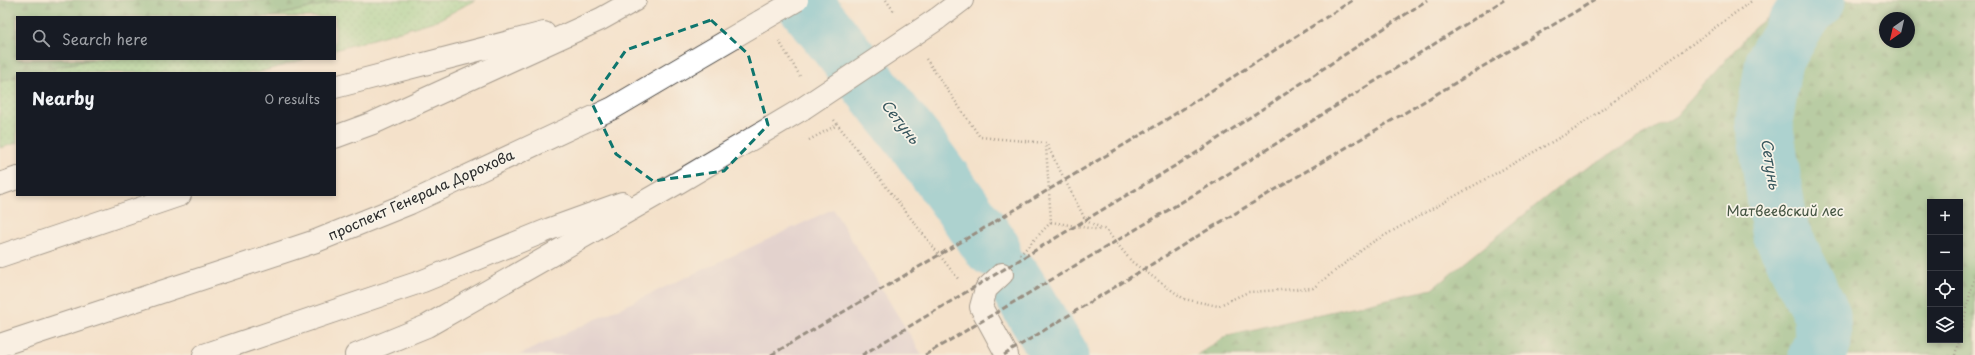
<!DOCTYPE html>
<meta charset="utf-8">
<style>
body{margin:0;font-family:"Playpen Sans",sans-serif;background:#20242c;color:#f1f3f6}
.controls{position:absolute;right:12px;bottom:12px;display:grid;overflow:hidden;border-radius:0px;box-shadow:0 2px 6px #0003}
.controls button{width:36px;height:36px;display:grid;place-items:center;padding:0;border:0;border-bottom:1px solid #363941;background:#171b24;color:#f1f3f6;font:20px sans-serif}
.compass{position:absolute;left:1879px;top:12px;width:36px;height:36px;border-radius:50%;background:#171b24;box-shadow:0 2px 6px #0003;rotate:214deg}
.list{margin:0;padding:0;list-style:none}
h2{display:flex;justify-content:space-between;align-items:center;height:52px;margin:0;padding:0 16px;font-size:17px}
h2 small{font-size:13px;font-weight:400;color:#9ea1a6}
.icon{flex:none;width:22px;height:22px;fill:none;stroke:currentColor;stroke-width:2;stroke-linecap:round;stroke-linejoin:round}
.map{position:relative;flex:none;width:1975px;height:355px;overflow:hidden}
.search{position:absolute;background:#171b24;box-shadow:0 2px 6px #0003;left:16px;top:16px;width:320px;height:44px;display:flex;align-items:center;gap:10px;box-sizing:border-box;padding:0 14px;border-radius:0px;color:#9ea1a6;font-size:15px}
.panel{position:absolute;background:#171b24;box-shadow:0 2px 6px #0003;left:16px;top:72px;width:320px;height:124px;border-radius:0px}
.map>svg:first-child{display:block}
.railway{fill:#cebed1}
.grass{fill:url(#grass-dots);stroke:#5c7e5a}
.forest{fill:url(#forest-firs);stroke:#4e6e50;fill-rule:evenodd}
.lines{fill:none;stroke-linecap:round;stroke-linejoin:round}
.river{stroke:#58bed5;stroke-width:57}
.minor-casing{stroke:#494643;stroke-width:24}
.major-casing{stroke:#494643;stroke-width:24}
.path{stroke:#494643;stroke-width:2.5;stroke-dasharray:1 3;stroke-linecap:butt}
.minor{stroke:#fff;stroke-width:22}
.major{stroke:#fff;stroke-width:22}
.rail{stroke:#2b2b2b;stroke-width:3;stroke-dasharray:6 3;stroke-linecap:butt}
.major-bridge-casing{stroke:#494643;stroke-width:24;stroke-linecap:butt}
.major-bridge{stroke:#fff;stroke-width:22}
.marked{fill:none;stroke:#0f766e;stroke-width:3;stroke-dasharray:8 5;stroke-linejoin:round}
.labels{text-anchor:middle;stroke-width:3.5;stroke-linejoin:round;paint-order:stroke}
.street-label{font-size:14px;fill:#2b2b2b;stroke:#f7f3e8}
.park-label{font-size:14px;fill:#445442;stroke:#f7f3e8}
.water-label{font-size:15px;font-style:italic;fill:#38575e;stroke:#f7f3e8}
</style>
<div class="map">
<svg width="1975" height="355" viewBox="0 0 1975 355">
<defs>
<pattern id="grass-dots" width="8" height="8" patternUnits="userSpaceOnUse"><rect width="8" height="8" fill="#8ed088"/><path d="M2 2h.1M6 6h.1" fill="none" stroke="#74a96f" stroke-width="1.8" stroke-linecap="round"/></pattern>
<pattern id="forest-firs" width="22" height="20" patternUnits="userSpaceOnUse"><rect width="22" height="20" fill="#72b274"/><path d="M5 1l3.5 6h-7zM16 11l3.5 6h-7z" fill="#5e915f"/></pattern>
</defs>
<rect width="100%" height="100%" fill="#f7f3e8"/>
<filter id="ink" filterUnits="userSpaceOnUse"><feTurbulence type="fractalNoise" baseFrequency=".025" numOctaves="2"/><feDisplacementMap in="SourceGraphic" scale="8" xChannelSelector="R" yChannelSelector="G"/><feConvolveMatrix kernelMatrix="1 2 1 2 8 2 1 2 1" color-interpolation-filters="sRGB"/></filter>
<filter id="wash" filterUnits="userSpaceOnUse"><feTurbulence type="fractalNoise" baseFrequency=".012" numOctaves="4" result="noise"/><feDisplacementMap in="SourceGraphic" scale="16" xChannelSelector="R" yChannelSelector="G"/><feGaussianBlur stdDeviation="0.9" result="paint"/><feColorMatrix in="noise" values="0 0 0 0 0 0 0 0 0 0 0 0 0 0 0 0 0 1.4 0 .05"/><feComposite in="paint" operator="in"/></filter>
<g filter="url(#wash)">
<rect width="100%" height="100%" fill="#f4e1ca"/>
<!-- railway -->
<path class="railway" d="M833 209 922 355H519Z"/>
<!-- grass -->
<g class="grass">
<path d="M343 0H475L438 20 335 50V17H271Z"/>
<path d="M92 59H305L257 73H32Z"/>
<path d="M17 77V143L0 148V81Z"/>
</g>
<!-- forest -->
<g class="forest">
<path d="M0 0H343L271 17H17V59H92L32 73H17V77L0 81Z"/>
<path d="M1788 0H1975V355H1197L1228 335 1432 289 1571 177 1676 116 1754 28ZM1885 18H1909V42H1885ZM1930 202H1960V340H1930Z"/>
</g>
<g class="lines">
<!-- river -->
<g class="river">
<path d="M802 0 919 147 992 248"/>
<path d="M1014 280 1060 355"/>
<path d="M1817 355 1823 342 1822 315 1780 230 1764 122 1774 61 1803 13 1817 0"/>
</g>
</g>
</g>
<g filter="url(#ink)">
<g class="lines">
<!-- minor casing -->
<g class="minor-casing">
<path id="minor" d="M1002 274 986 289 981 307 1007 355"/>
</g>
<!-- major casing -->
<g class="major-casing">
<g id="major">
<path d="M937 19 962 0"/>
<path d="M335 87 544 33"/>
<path d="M335 137 373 123 601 19 635 0"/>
<path d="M0 184 17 178"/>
<path d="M0 256 180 195"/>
<path d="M0 345 316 241 410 203 613 108 761 21"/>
<path d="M204 355 423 281 550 229 622 203"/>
<path d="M356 355 427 326 679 182 802 109"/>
</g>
</g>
<!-- path -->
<g class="path">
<path d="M886 0 895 13"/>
<path d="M779 41 800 76"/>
<path d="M926 59 980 137 1046 143 1086 221 1106 230 1132 262 1184 299 1218 306 1248 292 1313 288 1371 243 1575 129 1753 0"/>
<path d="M834 120 959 280"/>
<path d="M809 140 837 125"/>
<path d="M1051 222 1101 230"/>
<path d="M1020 255 1051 222 1046 146"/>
<path d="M1960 336 1975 274"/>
<path d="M1955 355 1959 340"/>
</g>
<!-- minor -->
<use href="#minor" class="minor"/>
<!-- major -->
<use href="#major" class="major"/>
<!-- rail -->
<g class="rail">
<path d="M771 355 1164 121 1353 0"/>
<path d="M862 355 1193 155 1427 0"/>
<path d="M925 355 1212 184 1504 0"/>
<path d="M1004 355 1219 223 1595 0"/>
</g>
<!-- major-bridge casing -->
<g class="major-bridge-casing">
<g id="major-bridge">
<path d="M761 21 797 0"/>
<path d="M802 109 937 19"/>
</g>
</g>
<!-- major-bridge -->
<use href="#major-bridge" class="major-bridge"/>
</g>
</g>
<!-- marked area -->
<path d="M0 0H1975V355H0ZM711 20 748 54 768 125 724 171 653 181 616 154 591 101 626 50Z" fill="#f4e1ca" fill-opacity=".55" fill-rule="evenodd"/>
<path class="marked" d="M711 20 748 54 768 125 724 171 653 181 616 154 591 101 626 50Z"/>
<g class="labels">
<!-- street labels -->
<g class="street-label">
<text transform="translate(421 195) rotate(-24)" y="5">проспект Генерала Дорохова</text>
</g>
<!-- park labels -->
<g class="park-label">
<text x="1785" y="216">Матвеевский лес</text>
</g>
<!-- water labels -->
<g class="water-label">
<text transform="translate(900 122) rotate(52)" y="5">Сетунь</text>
<text transform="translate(1770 164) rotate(81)" y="5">Сетунь</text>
</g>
</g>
</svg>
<div class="controls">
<button>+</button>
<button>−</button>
<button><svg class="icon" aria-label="locate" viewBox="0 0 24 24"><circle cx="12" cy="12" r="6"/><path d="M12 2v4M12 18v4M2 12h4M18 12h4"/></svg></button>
<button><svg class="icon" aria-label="layers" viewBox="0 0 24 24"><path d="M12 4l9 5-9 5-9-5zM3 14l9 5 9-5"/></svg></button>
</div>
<svg class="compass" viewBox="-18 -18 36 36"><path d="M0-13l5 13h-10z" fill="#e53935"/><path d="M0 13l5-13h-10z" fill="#9ea1a6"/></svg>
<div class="search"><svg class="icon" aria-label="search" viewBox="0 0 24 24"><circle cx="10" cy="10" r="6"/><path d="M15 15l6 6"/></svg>Search here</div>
<section class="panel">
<h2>Nearby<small>0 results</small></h2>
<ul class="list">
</ul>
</section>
</div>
